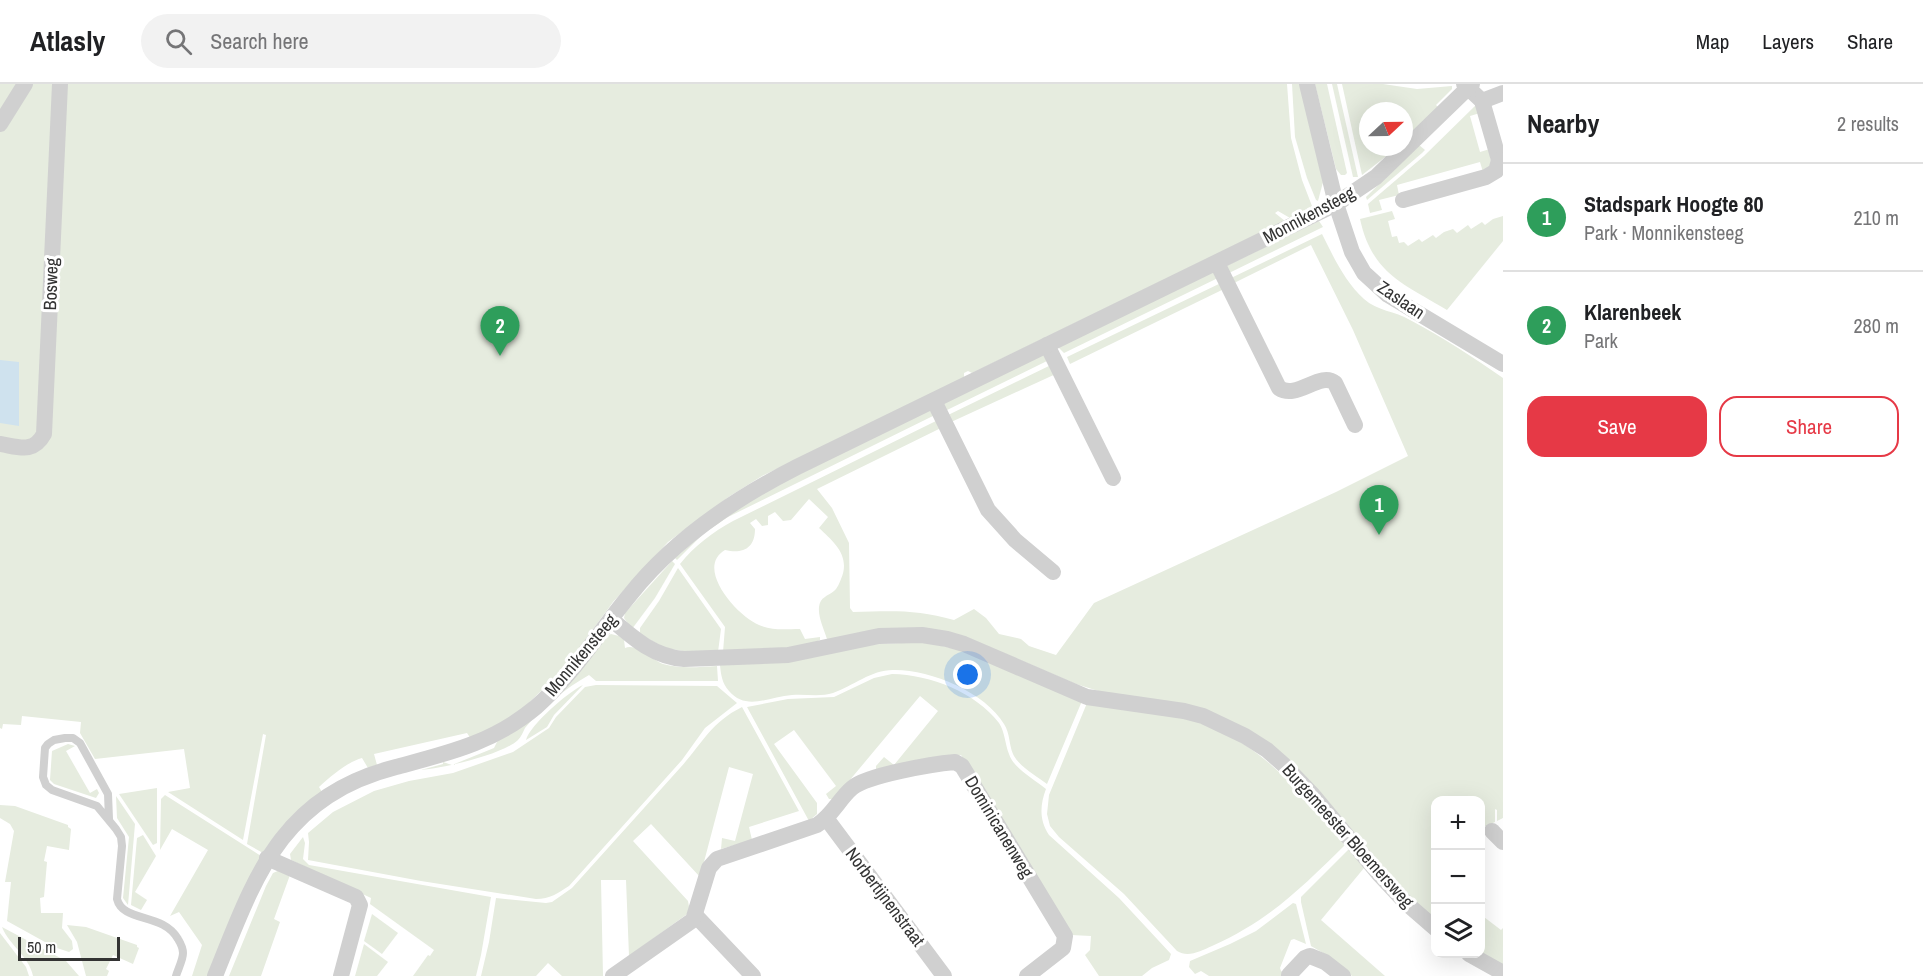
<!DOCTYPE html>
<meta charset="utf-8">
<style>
body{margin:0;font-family:"Archivo Narrow",sans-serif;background:#f2f2f2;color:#202124}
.controls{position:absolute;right:18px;bottom:18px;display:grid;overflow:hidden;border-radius:12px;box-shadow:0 6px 24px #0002}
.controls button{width:54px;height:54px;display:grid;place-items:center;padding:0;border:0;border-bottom:2px solid #e0e0e0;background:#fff;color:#202124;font:30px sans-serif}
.compass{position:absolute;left:1359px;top:18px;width:54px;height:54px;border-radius:50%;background:#fff;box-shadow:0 6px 24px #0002;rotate:68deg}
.scale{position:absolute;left:18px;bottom:15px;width:102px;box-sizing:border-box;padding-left:6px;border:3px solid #333;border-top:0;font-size:16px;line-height:21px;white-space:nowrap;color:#333;-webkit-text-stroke:4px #fff;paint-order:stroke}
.you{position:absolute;left:968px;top:591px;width:21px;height:21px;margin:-15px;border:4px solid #fff;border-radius:50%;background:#1a73e8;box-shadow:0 0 0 9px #1a73e833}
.badge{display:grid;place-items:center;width:39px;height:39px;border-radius:50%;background:#e63946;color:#fff;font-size:20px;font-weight:700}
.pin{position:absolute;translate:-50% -50px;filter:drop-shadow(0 2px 3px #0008)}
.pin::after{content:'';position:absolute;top:32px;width:21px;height:18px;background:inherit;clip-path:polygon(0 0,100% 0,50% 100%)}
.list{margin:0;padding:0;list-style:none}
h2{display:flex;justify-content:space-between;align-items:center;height:78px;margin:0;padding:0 24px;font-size:26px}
h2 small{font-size:20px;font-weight:400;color:#757577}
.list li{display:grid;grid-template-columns:39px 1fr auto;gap:18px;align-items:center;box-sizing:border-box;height:108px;padding:0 24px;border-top:2px solid #e0e0e0}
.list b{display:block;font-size:22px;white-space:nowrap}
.list p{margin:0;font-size:20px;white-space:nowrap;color:#757577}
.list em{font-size:20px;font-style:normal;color:#757577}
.actions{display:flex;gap:12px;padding:18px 24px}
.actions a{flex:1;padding:14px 0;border:2px solid #e63946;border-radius:18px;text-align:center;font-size:21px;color:#e63946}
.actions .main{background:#e63946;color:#fff}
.icon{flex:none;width:33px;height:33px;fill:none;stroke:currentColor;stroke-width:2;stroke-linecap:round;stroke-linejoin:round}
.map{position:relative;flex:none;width:1503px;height:892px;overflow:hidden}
header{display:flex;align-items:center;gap:36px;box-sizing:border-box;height:84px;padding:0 30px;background:#fff;border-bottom:2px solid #e0e0e0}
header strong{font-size:28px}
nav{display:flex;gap:33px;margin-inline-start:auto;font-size:21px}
.search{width:420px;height:54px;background:#f2f2f2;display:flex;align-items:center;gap:15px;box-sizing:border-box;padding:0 21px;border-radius:33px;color:#757577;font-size:22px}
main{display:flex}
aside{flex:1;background:#fff}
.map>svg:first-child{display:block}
.green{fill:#e6ecdf}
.water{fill:#cfe2ee}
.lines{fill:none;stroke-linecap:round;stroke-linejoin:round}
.lane{stroke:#d0d0d0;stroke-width:8}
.street{stroke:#d0d0d0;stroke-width:16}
.labels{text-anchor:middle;stroke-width:6;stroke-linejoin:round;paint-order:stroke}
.street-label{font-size:18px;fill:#333;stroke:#fff}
</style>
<header>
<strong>Atlasly</strong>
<div class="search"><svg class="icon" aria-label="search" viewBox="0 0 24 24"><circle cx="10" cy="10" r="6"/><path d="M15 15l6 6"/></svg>Search here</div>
<nav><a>Map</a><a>Layers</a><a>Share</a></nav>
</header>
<main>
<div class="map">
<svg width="1503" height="892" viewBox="0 0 1503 892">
<rect width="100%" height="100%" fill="#fff"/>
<!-- green -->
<g class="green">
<path d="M0 0H1287L1291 54 1302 96 1312 122 1290 134 1278 127 1275 129 1285 137 972 289 968 287 964 289V294L762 392 730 412 668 458 613 518 563 586 516 631 471 655 467 649 374 670 377 681 368 684 362 674C348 678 332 691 319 703L322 708C296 726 280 743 263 769L247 760 266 651 263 650 243 756 168 708 190 704 184 665 95 675 80 649 81 638 22 632 21 641 3 640 2 645 0 644Z"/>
<path d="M1292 0H1300L1323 98 1318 117 1316 116 1307 94 1295 53Z"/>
<path d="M1315 0H1327L1347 89 1345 91H1341L1336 85Z"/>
<path d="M1332 0H1337L1358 93H1353Z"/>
<path d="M1342 0H1383L1417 5 1452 2V5L1436 21 1438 23 1404 57V27H1368V63H1398L1362 91Z"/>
<path d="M1476 21 1480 29 1470 32 1480 68 1490 65 1491 81 1483 88 1480 78 1397 101 1399 111 1379 116 1382 126 1370 129 1368 120 1424 72Z"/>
<path d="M1419 61 1425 66 1422 69 1367 116 1366 113Z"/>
<path d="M1392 127 1395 135 1388 137 1392 153 1397 152 1399 159 1404 158 1408 162 1419 155 1422 158 1433 151 1436 154 1444 148 1453 145 1457 149 1468 141 1471 145 1482 138 1485 141 1493 135 1503 132V157L1447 226C1404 200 1372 190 1360 135Z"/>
<path d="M1319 137 1323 143 1227 190 1224 183Z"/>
<path d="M1322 150C1333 172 1345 198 1364 215 1377 227 1395 227 1410 236 1442 253 1473 273 1503 294V734L1497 737V726L1495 725V738L1482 744 1480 716H1436V783L1434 785 1436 787 1435 836 1410 814 1271 661 1076 600 966 553 827 555C824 545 818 534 819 523 820 513 828 512 834 507 837 505 840 498 841 495 851 472 834 458 819 444L828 433 809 415 791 436 783 437 775 428 768 432V441L762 442 756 435 750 439 755 445C755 465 742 470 725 466 694 484 738 533 759 541 773 547 785 545 800 545L805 555 820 553V556L803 563 723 568 725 543 680 480C694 462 713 448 733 437L940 335 943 343 817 405 832 424 849 459 850 524 853 528C890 527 917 525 954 536L974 525 986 534 999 550 1021 555 1029 562 1056 571 1094 519 1336 408 1408 372 1353 246 1311 161 1232 200 1229 195Z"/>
<path d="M1216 186 1220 193 1064 269 1058 263Z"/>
<path d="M1223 198 1226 204 1070 280 1067 273Z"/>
<path d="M1046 269 1049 276 943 328 940 321Z"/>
<path d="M1053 280 1058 289 949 339 946 332Z"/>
<path d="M934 324 937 330 728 433 703 450 677 476 675 474 714 440 769 405Z"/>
<path d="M672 477 675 480 655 514 632 545 624 534 625 529Z"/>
<path d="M678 484 721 545 718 568H689L665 564 640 550V544L659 517Z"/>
<path d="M611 550 619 552 624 556 625 564C637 559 652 576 663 580 680 585 699 583 717 582L718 597H596L589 591C566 604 542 623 525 644 523 648 521 653 518 656 502 671 443 684 421 686L443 680V678L452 681 494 664 498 656 607 552Z"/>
<path d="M923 558 961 566 1082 617 1047 700C1037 692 1019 683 1013 670 1009 661 1010 649 1004 640 985 608 929 585 893 586 871 586 853 602 833 609 821 613 806 610 792 611 768 613 746 627 729 607 722 599 721 591 720 581L860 561Z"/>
<path d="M892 590C931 591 975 608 999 639 1005 648 1005 660 1009 670 1014 685 1034 695 1046 705 1040 721 1039 736 1049 751L1119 814 1171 870 1169 876 1152 884 1142 892H1099L1085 871 1090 866 1091 852 1071 851 961 671 876 686V682L884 673 894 681 938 627 920 612 834 715H829L826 710 836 702 794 646 774 660 817 719V730L809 737 747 623 788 615 834 613 874 594Z"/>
<path d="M583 601 554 631 547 643 526 656C530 641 568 608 583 601Z"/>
<path d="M596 601 717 602 737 619 705 644 682 676 569 802C558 809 550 815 536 815L421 797 308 776 309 758 308 749 333 728 374 707 409 697 453 689 513 668 549 644 556 633 585 603Z"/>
<path d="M1087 619C1119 624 1152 626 1183 633 1256 652 1299 706 1345 761 1301 804 1270 836 1212 862 1201 867 1188 874 1177 867L1124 810 1059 753 1050 742 1047 730 1049 711Z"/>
<path d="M742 623 799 727 749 743 752 756 721 765 722 754 735 757 753 690 729 683 700 793 651 740 633 757 688 817 690 828 629 872 626 796H601L603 892H562L548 879 536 892H481L489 858 496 814 546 819 552 818 572 804C608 764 644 724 680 684 702 660 710 639 742 623Z"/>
<path d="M68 660 75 662 66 667 90 709 97 705 99 709 96 714 54 700 50 696 52 667Z"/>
<path d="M157 704V759L153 761 119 710Z"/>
<path d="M165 711 261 772 208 892H192L202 861 179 828 170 832 208 766 172 745 160 766 161 715Z"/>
<path d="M116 712 135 740 128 821 123 814 129 753 117 734Z"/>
<path d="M0 721 15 722 68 741V743L71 745 69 766 47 762 44 777 47 778 44 813 40 814 41 829H63L62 844 72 857 73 865 69 868 54 863 7 837 11 798H5L14 747 10 740 0 734Z"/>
<path d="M143 751 156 772 135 808 147 816 141 826 131 821 137 754Z"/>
<path d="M303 753 305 759 303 775 309 781 491 813 481 871 476 892H413L428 871 430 872 434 866 370 820 371 814 291 776 290 770Z"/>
<path d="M1349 765 1364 784 1321 836 1385 892H1352L1330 873 1311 862 1301 818V813Z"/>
<path d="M280 786 290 791 274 835 280 838 261 892H229L266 802 273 789Z"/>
<path d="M1293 819 1296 820 1306 860 1294 855 1291 856 1280 884 1281 887 1288 892H1209L1201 887 1195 890 1189 883 1190 877 1230 860 1256 847Z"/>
<path d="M372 830 398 849 382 870 364 857Z"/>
<path d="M1480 830 1501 846 1503 844V881L1481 868Z"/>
<path d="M67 841 86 843 137 861V863L139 864 133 880 113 871 106 885 109 887 107 892H86L77 858Z"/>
<path d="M2 843 66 877 79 892H33C29 872 9 861 2 843Z"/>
<path d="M0 849 26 883 29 892H0Z"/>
<path d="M364 860 388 878 377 892H355Z"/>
</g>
<!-- water -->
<path class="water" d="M0 276 19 278V342L0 339Z"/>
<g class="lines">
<!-- lane -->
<path class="lane" d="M109 735 108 710 80 659 73 654H65L54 656 48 660 45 664 43 693 46 701 52 706 97 722 116 745 121 753 122 762 117 815C123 839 163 828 178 855 181 860 183 864 183 869 183 876 178 885 176 892"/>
<!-- street -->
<g class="street">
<path d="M1307 0 1336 120 1352 168 1364 189 1388 211 1503 280"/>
<path d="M1464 0 1482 17 1499 76 1503 79"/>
<path d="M1482 17 1503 9"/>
<path d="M0 40 25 0"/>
<path d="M1403 116 1486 93 1496 87 1499 76"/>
<path d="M1217 179 1279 304C1297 316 1320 287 1335 299L1355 341"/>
<path d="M1047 261 1113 394"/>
<path d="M934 317 988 426 1015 456 1053 488"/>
<path d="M0 360C19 363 33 370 44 350L60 0"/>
<path d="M611 535C633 554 654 573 684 575L788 571 879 552 922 551 947 555 964 560 1087 613 1184 627 1203 632 1245 652 1267 666 1284 681 1313 711 1378 789 1406 819 1436 845"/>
<path d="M826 734 944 892"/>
<path d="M1492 747 1503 758"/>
<path d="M267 774 356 813 360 821 341 892"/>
<path d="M696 832 753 892"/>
<path d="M1469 870 1503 889"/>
<path d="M1289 891 1305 874 1310 872 1325 878 1343 892"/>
<path d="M215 892C255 793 280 713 396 683 448 669 493 659 536 623 573 591 598 549 629 512 673 456 734 415 797 383L1336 120 1376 93 1472 0"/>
<path d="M613 892 693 836 709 784 717 775 817 741C832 732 839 715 852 704 867 691 933 680 955 678L962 682 1065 852 1063 864 1027 892"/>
</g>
</g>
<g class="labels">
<!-- street labels -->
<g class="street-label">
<text transform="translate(1309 131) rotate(-28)" y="6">Monnikensteeg</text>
<text transform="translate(51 200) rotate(-88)" y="6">Bosweg</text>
<text transform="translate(1401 216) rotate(34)" y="6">Zaslaan</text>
<text transform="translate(581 571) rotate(-50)" y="6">Monnikensteeg</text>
<text transform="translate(999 743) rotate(59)" y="6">Dominicanenweg</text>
<text transform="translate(1348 752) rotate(48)" y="6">Burgemeester Bloemersweg</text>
<text transform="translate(885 813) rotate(53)" y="6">Norbertijnenstraat</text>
</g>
</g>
</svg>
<div class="controls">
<button>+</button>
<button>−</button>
<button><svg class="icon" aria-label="layers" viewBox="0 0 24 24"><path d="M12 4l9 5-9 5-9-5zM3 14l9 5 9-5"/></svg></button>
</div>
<svg class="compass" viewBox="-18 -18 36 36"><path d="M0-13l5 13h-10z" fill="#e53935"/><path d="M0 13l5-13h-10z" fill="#757577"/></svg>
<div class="scale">50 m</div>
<div class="you"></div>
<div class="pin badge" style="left:1379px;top:451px;background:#2e9e5b">1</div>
<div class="pin badge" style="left:500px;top:272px;background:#2e9e5b">2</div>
</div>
<aside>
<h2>Nearby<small>2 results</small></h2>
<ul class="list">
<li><span class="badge" style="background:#2e9e5b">1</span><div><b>Stadspark Hoogte 80</b><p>Park · Monnikensteeg</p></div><em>210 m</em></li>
<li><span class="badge" style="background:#2e9e5b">2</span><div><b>Klarenbeek</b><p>Park</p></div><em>280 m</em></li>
</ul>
<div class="actions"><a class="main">Save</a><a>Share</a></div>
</aside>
</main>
